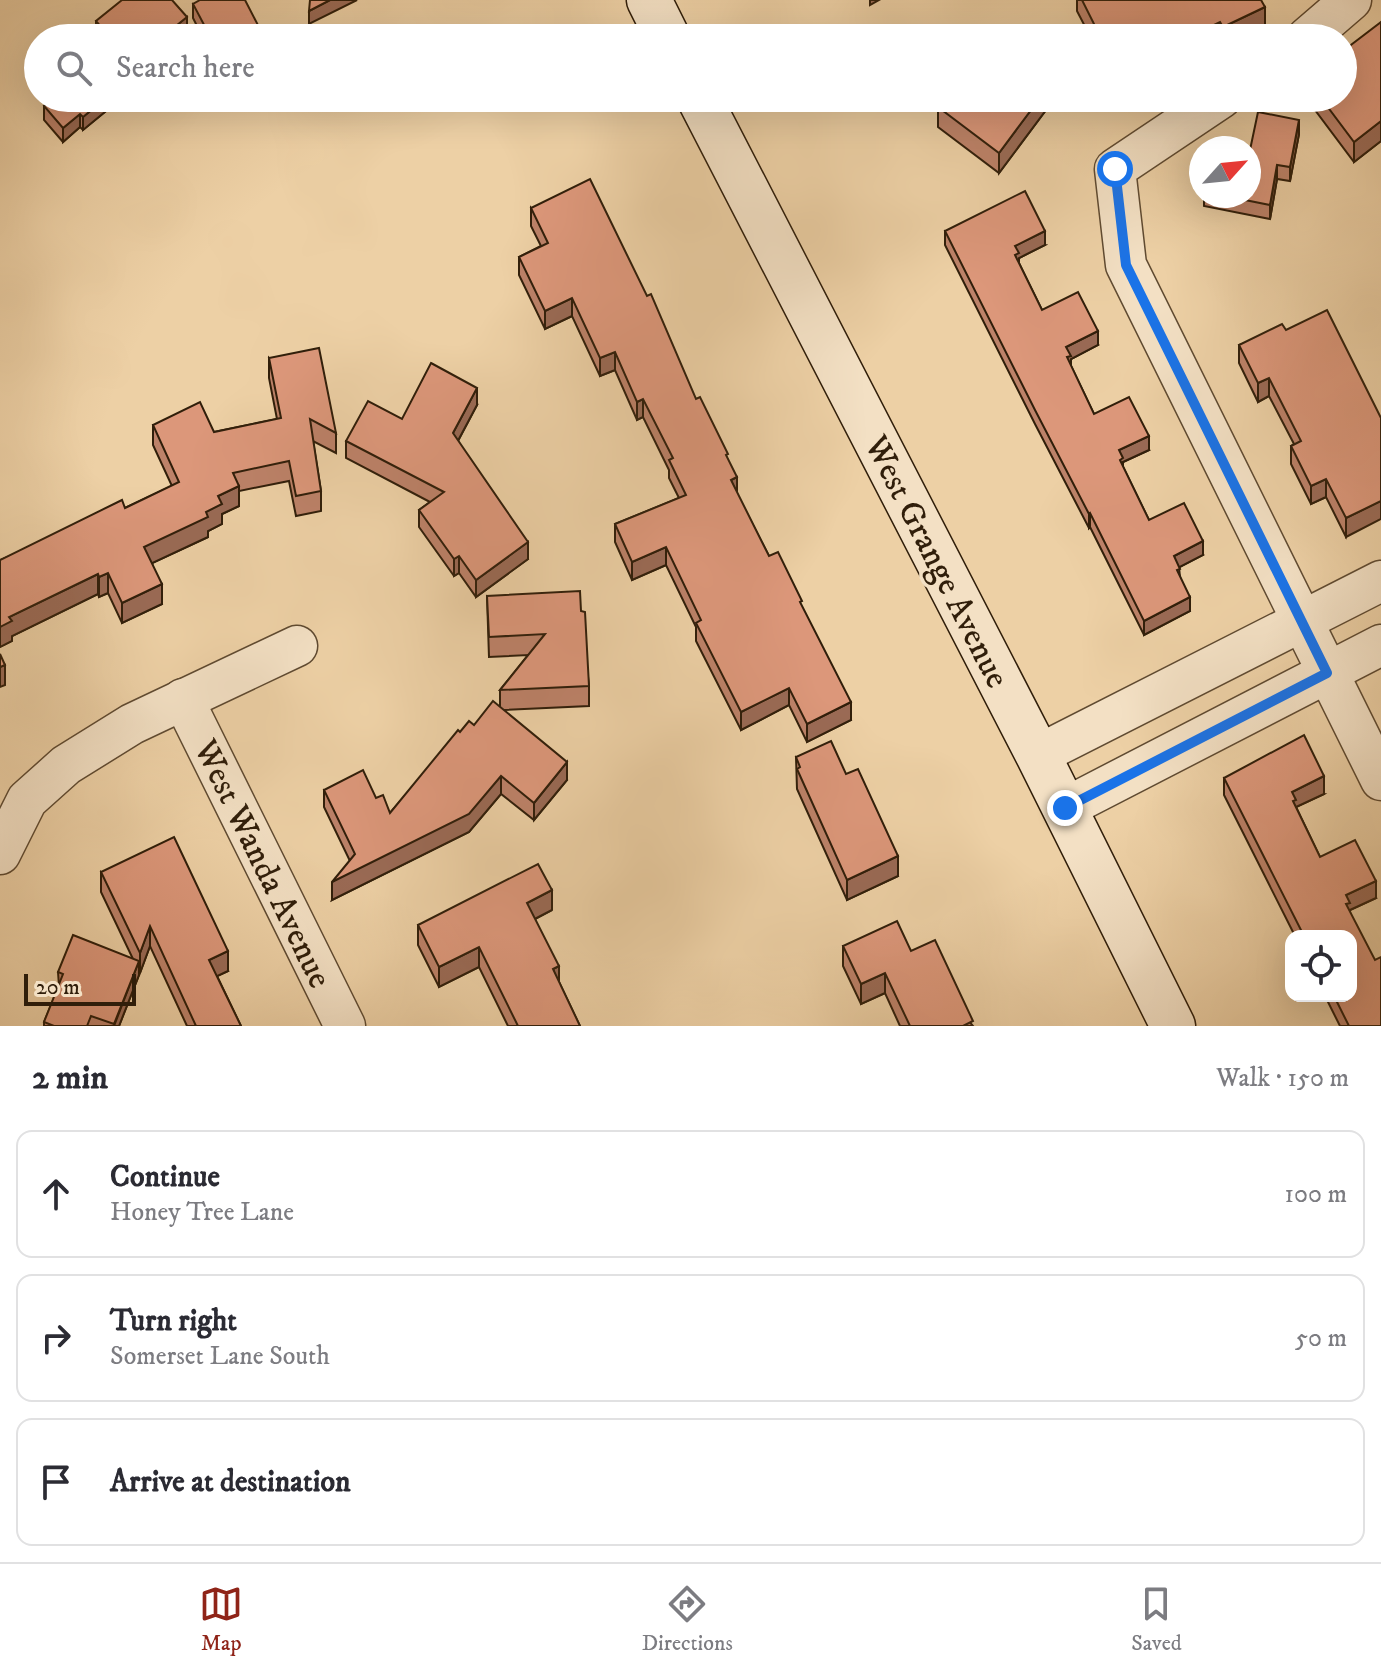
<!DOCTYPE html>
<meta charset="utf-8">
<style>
body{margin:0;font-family:"IM FELL DW Pica",serif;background:#f2f2f3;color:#2b2b33}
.controls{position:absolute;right:24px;bottom:24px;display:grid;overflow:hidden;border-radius:16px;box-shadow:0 8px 32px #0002}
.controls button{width:72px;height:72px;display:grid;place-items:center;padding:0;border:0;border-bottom:2px solid #e1e1e2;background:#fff;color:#2b2b33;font:40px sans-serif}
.compass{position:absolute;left:1189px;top:136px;width:72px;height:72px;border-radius:50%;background:#fff;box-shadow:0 8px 32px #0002;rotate:63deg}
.scale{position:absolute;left:24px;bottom:20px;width:112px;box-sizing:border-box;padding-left:8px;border:4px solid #301e0a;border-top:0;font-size:22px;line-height:28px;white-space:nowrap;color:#301e0a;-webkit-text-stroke:6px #f3e0c4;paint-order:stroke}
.stop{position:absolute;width:24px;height:24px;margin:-18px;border:6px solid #1a73e8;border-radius:50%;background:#fff}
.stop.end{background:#1a73e8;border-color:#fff;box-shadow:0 2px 8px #0008}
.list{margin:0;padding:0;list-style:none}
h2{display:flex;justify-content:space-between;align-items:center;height:104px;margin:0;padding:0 32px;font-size:34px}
h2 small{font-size:26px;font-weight:400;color:#7c7c81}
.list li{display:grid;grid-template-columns:52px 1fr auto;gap:24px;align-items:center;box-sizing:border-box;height:128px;margin:0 16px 16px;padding:0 16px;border:2px solid #e1e1e2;border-radius:16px}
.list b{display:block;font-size:30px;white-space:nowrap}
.list p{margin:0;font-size:26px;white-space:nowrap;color:#7c7c81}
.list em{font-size:26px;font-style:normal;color:#7c7c81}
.icon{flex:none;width:44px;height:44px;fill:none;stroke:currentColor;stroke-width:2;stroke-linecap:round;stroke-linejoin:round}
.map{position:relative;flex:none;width:1381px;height:1026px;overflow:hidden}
.search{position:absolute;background:#fff;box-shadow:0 8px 32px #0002;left:24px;right:24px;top:24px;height:88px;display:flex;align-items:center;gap:20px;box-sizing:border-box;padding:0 28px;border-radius:44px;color:#7c7c81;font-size:30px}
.sheet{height:536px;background:#fff}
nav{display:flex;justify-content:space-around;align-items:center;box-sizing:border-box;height:112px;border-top:2px solid #e1e1e2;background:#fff;font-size:22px;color:#7c7c81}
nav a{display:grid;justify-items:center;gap:4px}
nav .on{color:#8f2418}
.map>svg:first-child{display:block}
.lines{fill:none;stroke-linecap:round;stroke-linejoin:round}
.street-casing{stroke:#5f4a31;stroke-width:43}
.secondary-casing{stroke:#301e0a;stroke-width:47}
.street{stroke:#f3e0c4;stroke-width:40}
.secondary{stroke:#f3e0c4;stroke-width:44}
.wall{fill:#bd8269;stroke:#301e0a;stroke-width:2}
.shaded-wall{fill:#9a6a55;stroke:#301e0a;stroke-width:2}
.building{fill:#dc977a;stroke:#301e0a;stroke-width:2}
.route{stroke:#1a73e8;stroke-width:10}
.labels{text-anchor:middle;stroke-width:7;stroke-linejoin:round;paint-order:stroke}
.street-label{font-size:34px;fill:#301e0a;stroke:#f3e0c4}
</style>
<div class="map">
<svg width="1381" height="1026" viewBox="0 0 1381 1026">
<rect width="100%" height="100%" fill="#edd0a5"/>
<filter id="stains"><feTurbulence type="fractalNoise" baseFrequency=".0025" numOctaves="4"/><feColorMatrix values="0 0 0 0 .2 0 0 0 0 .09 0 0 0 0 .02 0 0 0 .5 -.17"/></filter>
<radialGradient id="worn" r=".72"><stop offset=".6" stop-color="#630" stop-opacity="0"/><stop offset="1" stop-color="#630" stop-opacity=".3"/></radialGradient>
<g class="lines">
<!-- street casing -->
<g class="street-casing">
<g id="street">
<path d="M1307 38 1351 0"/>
<path d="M1221 98 1115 169 1126 265 1381 780"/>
<path d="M183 699 345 1026"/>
<path d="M1038 755 1381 581"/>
<path d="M1065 808 1381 645"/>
<path d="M0 854 27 800 66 765 132 724 297 646"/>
</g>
</g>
<!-- secondary casing -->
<g class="secondary-casing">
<g id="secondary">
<path d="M649 0 668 38"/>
<path d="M699 98 1038 755 1173 1026"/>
</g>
</g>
<!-- street -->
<use href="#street" class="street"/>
<!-- secondary -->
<use href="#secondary" class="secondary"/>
</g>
<!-- wall -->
<g class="wall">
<path d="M1077 0H1261L1265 27 1242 38H1091L1077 11Z"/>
<path d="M193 4 261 38H203L193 18Z"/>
<path d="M96 21 187 31 178 38H99L96 34Z"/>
<path d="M1381 22V141L1354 162 1306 98H1343Z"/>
<path d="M117 98V102L83 130 80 127 63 142 44 120V106Z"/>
<path d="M1055 98 999 173 938 127V107Z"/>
<path d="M1299 134 1290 181 1277 179 1270 219 1204 206V196H1249Z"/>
<path d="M531 208 696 399 728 460 737 494 769 556 802 608 851 720 807 742 789 705 741 730 696 641V627L666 565 632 580 615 542V524L679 498 669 478V470L643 417 637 420 615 370 600 376 572 316 545 329 519 275V257L541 246 531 226Z"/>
<path d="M945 231 1045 245 1019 258V263L1042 310 1098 345 1071 359V366L1094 414 1149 450 1123 462V467L1149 520 1203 555 1179 567 1180 577 1190 611 1144 635 1090 527 1089 528 1035 424 945 245Z"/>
<path d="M1286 330 1381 418 1346 537 1326 497 1311 504 1291 464V446L1294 444 1269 396 1258 402 1239 363V345Z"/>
<path d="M269 358 336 433V453L313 441 321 491V511L296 516 289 481 239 491V506L222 514V524L208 531V537L152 563 162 604 122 623 108 593 99 597 98 594 12 636V641L0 647V560L125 508 172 486 153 445V425L214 432 277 419 269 378Z"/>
<path d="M477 405 458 441 528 559 476 597 459 573 454 576 419 527V510L430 502 346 458V441L402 419Z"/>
<path d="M487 596 581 611 589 686V706L504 710 567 780 534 820 501 794 469 832 332 900 350 861 324 807V790L376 798 390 813 460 732 474 725 500 707V690L528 655 489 657Z"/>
<path d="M796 757 846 774 898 876 847 900 797 789Z"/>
<path d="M1224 778 1324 794 1296 807 1320 857 1376 898 1350 910V912L1381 1026H1340L1325 996H1351V936H1295L1224 795Z"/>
<path d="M101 872 228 971 217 976 241 1026H187L150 946 140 973 139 971V975L119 1026H44V1022L59 986 58 972 133 959 101 892Z"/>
<path d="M552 910 535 919 559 982 580 1026H508L479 967 439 987 418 945V925Z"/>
<path d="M843 946 911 951 973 1026H900L885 993 861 1004 843 966Z"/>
</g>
<!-- shaded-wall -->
<g class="shaded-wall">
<path d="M330 0H357L309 24V11Z"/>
<path d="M870 0H879L870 5Z"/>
<path d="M1265 7V27L1242 38H1223V27Z"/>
<path d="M187 17V31L178 38H161Z"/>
<path d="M1220 22V38H1187Z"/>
<path d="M261 31V38H248Z"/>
<path d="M106 98H117V102L83 130V117Z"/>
<path d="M1040 98H1055L999 173V153Z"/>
<path d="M80 114V127L63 142V128Z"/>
<path d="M1299 120V134L1290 181V167Z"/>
<path d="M1381 121V141L1354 162V142Z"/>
<path d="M1277 165V179L1270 219V205Z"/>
<path d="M1045 231V245L1019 258V267L1015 269V246Z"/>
<path d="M572 298V316L545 329V311Z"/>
<path d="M1098 331V345L1071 359V370L1067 371 1066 347Z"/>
<path d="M615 352V370L600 376V358Z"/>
<path d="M1269 378V396L1258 402V383Z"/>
<path d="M477 388V405L453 450V433Z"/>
<path d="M643 399V417L637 420V402Z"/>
<path d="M1149 436V450L1123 462V472L1120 474 1119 450Z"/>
<path d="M737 477V495L731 480Z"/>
<path d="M1326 479V497L1311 504V486Z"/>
<path d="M239 486V506L222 514V524L208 531V537L144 567V547L206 512 218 496Z"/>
<path d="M1381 501V519L1346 537V518Z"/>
<path d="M1090 513V527L1089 528V514Z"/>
<path d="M1203 541V555L1174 570V556Z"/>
<path d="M528 542V559L476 597V580Z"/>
<path d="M666 547V565L632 580V562Z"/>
<path d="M459 556V573L454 576V559Z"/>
<path d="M108 573V593L99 597V577Z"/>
<path d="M98 574V594L12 636V641L0 647V627L9 617Z"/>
<path d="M162 584V604L122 623V603Z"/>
<path d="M1190 597V611L1144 635V621Z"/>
<path d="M5 665V685L0 687V667Z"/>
<path d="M789 688V705L741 730V712Z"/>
<path d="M851 702V720L807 742V724Z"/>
<path d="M567 762V780L534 820V803Z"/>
<path d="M501 776V794L469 832 332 900V882Z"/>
<path d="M1324 776V794L1296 807 1293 818 1292 792Z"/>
<path d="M898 856V876L847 900V880Z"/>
<path d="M1376 881V898L1350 910V920L1346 922V895Z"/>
<path d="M552 890V910L527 923V903Z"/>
<path d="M150 926V946L140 973V953Z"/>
<path d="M479 947V967L439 987V967Z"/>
<path d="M228 951V971L209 980V960Z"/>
<path d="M139 961V975L119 1026H114Z"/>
<path d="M559 966V986L553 969Z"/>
<path d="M885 973V993L861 1004V984Z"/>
</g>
<!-- building -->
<g class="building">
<path d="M122 0H172L187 17 161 38H107L109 37 96 21Z"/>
<path d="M200 0H245L261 31 248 38H211L193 4Z"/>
<path d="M310 0H330L309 11Z"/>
<path d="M1082 0H1261L1265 7 1223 27 1220 22 1187 38H1101Z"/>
<path d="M1381 22V121L1354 142 1321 98H1343V51Z"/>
<path d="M993 32 1001 38H989Z"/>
<path d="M54 98H106L83 117 80 114 63 128 44 106Z"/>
<path d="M944 98H1040L999 153 938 107Z"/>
<path d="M1258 112 1299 120 1290 167 1277 165 1270 205 1225 196H1249V150H1250Z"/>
<path d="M1213 143 1238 148H1212Z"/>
<path d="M590 179 647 296 651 294 696 399 700 397 728 454 726 455 737 477 731 480 769 556 778 552 802 601 800 602 851 702 807 724 789 688 741 712 696 623 701 620 666 547 632 562 615 524 686 495 669 460 673 458 643 399 637 402 615 352 600 358 572 298 545 311 519 257 548 243 531 208Z"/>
<path d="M1025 191 1045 231 1015 246 1019 253 1015 255 1042 310 1078 292 1098 331 1066 347 1071 356 1067 357 1094 414 1129 397 1149 436 1119 450 1123 458 1120 460 1149 520 1184 503 1203 541 1174 556 1180 569 1177 570 1190 597 1144 621 1090 513 1089 514 1035 410 945 231Z"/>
<path d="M1327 310 1381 418V501L1346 518 1326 479 1311 486 1291 446 1301 441 1269 378 1258 383 1239 345 1282 324 1286 330Z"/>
<path d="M319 348 336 433 310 419 321 491 296 496 289 461 233 473 239 486 218 496 222 504 206 512 208 517 144 547 162 584 122 603 108 573 99 577 98 574 9 617 12 621 0 627V560L122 500 125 508 179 482 153 425 200 402 214 432 281 418 269 358Z"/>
<path d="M431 363 477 388 453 433 528 542 476 580 459 556 454 559 419 510 444 492 346 441 368 401 402 419Z"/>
<path d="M580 591 581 611 585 612 589 686 500 690 545 634 489 637 487 596Z"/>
<path d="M0 654 5 665 0 667Z"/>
<path d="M493 701 567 762 534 803 501 776 469 814 332 882 355 854 324 790 363 770 376 798 383 795 390 813 458 730 460 732 469 721 474 725Z"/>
<path d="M1304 735 1324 776 1292 792 1296 800 1293 801 1320 857 1355 840 1376 881 1346 895 1350 903 1346 904 1375 960 1381 957V1026H1349L1334 996H1351V936H1304L1224 778Z"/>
<path d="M831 741 846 774 858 769 898 856 847 880 797 769 800 767 796 757Z"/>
<path d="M174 837 228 951 209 960 241 1026H196L150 926 140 953 101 872Z"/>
<path d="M538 864 552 890 527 903 559 966 553 969 580 1026H518L479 947 439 967 418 925Z"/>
<path d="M897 921 911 951 935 940 973 1021 963 1026H910L885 973 861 984 843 946Z"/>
<path d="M73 935 139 961 114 1024 91 1016 87 1026H54L44 1022 63 974 58 972Z"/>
</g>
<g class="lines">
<!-- route -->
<path class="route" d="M1065 808 1327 673 1126 265 1115 169"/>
</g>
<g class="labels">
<!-- street labels -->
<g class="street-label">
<text transform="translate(938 561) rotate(63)" y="12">West Grange Avenue</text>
<text transform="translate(264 863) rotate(64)" y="12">West Wanda Avenue</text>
</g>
</g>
<rect width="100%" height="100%" filter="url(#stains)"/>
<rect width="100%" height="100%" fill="url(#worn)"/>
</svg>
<div class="controls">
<button><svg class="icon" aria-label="locate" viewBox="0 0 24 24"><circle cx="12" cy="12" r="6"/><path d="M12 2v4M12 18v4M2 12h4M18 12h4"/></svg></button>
</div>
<svg class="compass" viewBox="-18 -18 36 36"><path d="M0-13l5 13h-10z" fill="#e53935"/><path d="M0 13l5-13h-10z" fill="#7c7c81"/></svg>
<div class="scale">20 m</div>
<div class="stop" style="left:1115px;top:169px"></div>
<div class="stop end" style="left:1065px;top:808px"></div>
<div class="search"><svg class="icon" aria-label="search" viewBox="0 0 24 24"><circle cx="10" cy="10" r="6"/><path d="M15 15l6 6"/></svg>Search here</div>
</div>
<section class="sheet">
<h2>2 min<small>Walk · 150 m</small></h2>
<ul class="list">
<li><svg class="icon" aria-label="ahead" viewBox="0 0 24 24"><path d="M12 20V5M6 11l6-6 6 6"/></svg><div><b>Continue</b><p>Honey Tree Lane</p></div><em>100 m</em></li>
<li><svg class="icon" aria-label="right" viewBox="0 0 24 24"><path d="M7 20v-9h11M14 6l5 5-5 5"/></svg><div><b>Turn right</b><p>Somerset Lane South</p></div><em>50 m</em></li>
<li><svg class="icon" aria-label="arrive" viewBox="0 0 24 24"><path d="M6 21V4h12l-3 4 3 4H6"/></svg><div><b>Arrive at destination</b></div></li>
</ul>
</section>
<nav>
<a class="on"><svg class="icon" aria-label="map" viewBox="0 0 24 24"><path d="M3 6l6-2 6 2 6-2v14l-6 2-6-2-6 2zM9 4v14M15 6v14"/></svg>Map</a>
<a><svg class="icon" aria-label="directions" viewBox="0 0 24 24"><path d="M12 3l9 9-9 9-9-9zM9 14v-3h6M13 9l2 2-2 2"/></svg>Directions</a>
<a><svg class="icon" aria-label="saved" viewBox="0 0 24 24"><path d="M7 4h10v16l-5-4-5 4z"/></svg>Saved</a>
</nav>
